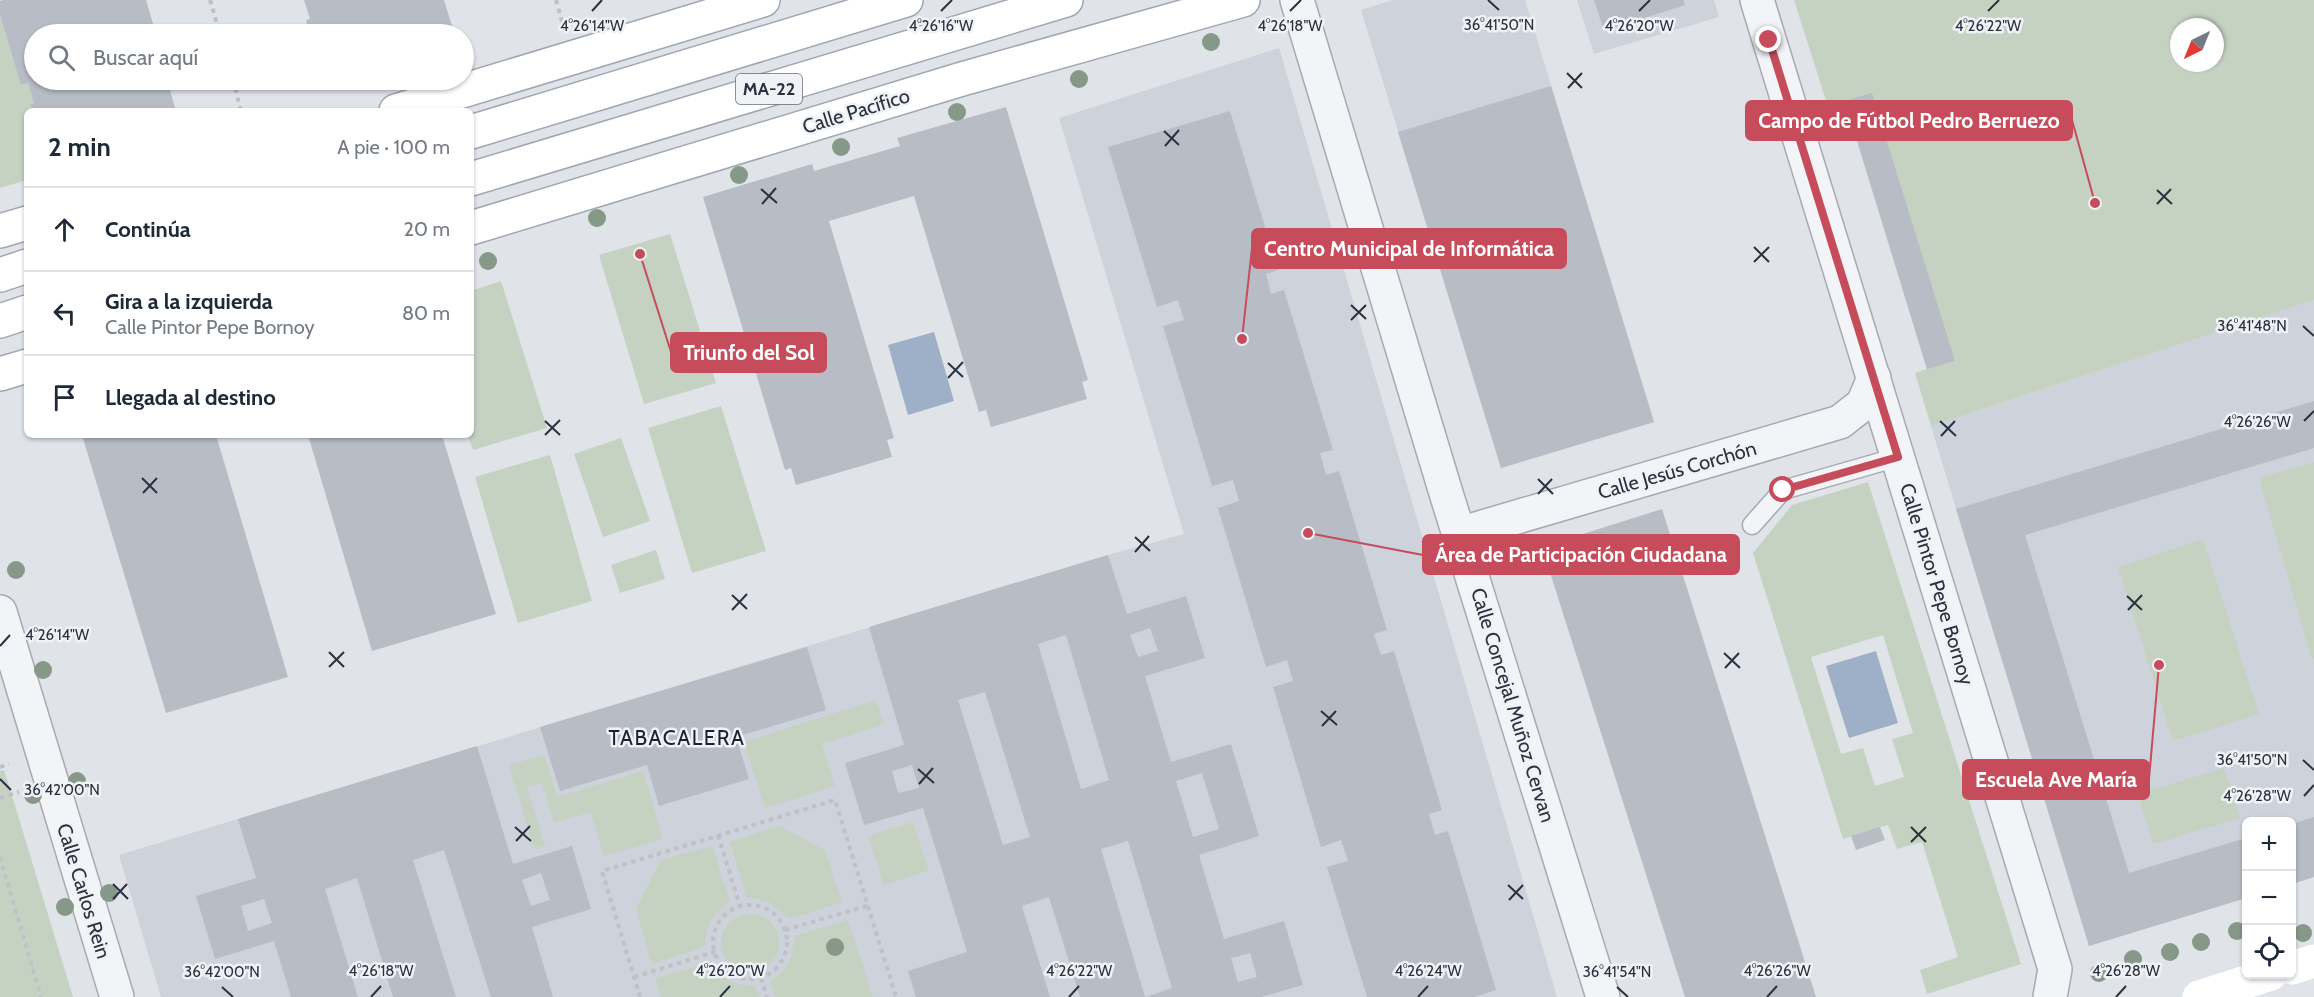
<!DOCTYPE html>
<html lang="es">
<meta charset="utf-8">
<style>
body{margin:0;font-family:Cabin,sans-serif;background:#f2f2f3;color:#1f2937}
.controls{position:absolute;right:18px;bottom:18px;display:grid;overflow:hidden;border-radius:9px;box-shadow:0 2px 4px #0004}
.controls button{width:54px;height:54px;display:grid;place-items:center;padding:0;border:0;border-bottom:2px solid #e0e1e3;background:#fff;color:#1f2937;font:30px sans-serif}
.compass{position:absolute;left:2170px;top:18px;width:54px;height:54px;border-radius:50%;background:#fff;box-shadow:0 2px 4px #0004;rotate:223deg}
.stop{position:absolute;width:18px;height:18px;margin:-14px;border:4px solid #c74c5b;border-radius:50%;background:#fff}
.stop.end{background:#c74c5b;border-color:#fff;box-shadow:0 2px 6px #0008}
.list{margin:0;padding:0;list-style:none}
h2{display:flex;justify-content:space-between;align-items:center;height:78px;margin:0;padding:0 24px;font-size:26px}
h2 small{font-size:20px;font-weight:400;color:#747a83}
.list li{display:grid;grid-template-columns:39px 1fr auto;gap:18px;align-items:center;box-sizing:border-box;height:84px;padding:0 24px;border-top:2px solid #e0e1e3}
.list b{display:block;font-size:22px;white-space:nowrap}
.list p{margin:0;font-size:20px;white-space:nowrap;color:#747a83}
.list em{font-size:20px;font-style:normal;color:#747a83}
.icon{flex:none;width:33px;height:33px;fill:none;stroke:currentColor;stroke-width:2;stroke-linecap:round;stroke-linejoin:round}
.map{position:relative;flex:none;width:2314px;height:997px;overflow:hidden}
.search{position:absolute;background:#fff;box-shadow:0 2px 4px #0004;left:24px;top:24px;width:450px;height:66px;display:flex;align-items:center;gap:15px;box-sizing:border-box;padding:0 21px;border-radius:33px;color:#747a83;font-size:22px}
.panel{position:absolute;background:#fff;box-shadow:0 2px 4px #0004;left:24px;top:108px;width:450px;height:330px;border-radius:9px}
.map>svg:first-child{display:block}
.built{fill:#ced2da}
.green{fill:#c5d2c2;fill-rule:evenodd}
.water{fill:#9db0c7}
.building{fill:#b8bcc5;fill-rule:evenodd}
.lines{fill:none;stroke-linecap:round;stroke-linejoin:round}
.lane-casing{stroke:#a6aab2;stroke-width:21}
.street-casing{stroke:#a6aab2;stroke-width:36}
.primary-casing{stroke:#a0a7b3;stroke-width:36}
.path{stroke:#bfc1c7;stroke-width:4;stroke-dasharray:4.5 4.5;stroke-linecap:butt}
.lane{stroke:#f3f4f7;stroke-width:18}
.street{stroke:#f3f4f7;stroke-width:33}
.secondary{stroke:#fff;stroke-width:33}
.primary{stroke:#fff;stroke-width:33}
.tree{fill:#869887}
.route{stroke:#c74c5b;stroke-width:8}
.ticks{fill:none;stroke:#2a313f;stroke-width:2}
.labels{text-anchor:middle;stroke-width:5;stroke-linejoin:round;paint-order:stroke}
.shield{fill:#f0f2f6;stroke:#656b76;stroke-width:1.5}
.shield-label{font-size:18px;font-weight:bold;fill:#2a313f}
.street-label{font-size:20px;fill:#2a313f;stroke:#f0f2f6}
.neighbourhood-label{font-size:21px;letter-spacing:1.5px;fill:#1c2230;stroke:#f0f2f6}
.ticks-label{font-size:15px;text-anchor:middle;fill:#2a313f;stroke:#f0f2f6;stroke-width:5;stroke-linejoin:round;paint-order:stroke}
.leader{fill:none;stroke:#c74c5b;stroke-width:2}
.callout-dot{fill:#c74c5b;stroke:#f0f2f6;stroke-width:2}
.callout{fill:#c74c5b;stroke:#c74c5b;stroke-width:2}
.callout-label{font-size:21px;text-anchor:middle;font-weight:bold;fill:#fff}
</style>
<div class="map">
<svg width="2314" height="997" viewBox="0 0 2314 997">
<rect width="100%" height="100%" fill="#e0e3e8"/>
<!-- built -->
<g class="built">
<path d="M1393 0H1525L1654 422 1501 468 1361 10Z"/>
<path d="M1577 0H1714L1719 17 1594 54Z"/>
<path d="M1279 48 1557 997H161L119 855 1108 555 1184 534 1059 118Z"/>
<path d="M2314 300V877L2292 884V822H2246V898L2089 946 1931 426Z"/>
</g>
<!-- green -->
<g class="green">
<path d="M1794 0H2314V300L1931 426 1915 373 1927 369 1845 102 1828 107ZM2179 27H2215V63H2179Z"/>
<path d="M0 15 21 85 28 83 34 103 30 104 32 111H27V180L0 188Z"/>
<path d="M670 234 716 383 644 404 599 255Z"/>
<path d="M501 281 547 428 473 450 468 435H471V291Z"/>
<path d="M721 406 766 551 692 573 648 428Z"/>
<path d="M621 438 650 521 603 537 574 454Z"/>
<path d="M550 455 592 601 518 623 475 477Z"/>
<path d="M2314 462V658L2312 659 2259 478Z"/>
<path d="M1868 482 2021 964 1927 994 1920 970 1958 957 1922 842 1897 849 1888 825 1843 839 1753 553 1792 505ZM1883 635 1913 733 1892 739 1904 777 1875 786 1863 748 1841 754 1811 657Z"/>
<path d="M2203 539 2259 714 2173 741 2118 567Z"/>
<path d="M656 550 665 579 620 593 611 565Z"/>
<path d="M876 700 884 724 822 744 835 786 765 808 744 742Z"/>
<path d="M544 755 557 797 643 771 663 839 604 856 591 812 554 823 542 783 527 787 545 846 534 848 509 765Z"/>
<path d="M2224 768 2240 818 2153 844 2138 794Z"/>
<path d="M4 770 13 799 73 997H0V771Z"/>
<path d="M913 822 929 870 884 885 868 836Z"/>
<path d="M780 826 825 850 842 902 789 919 769 902 746 897 730 842Z"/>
<path d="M712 846 730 902C713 912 704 927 706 946L652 964 636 909 661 860Z"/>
<circle cx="750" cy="943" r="29"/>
<path d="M848 920 873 997H775L770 981C788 971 794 956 794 936Z"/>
<path d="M711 962C719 980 737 986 755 986L759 997H661L655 979Z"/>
</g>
<!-- water -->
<g class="water">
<path d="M934 332 954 401 908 415 888 345Z"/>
<path d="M1876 651 1898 723 1849 738 1826 666Z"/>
</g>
<!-- building -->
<g class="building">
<path d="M3 0H146L156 34H34V80H167L176 111H32L30 104 34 103 28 83 21 85 0 15V1Z"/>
<path d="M304 0H444L453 29 435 34H310L306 20 310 19Z"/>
<path d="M1594 0H1683L1685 5 1604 31Z"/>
<path d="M1551 86 1654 422 1501 468 1398 132Z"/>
<path d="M1872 93 1955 361 1927 369 1845 101Z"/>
<path d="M1006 107 1088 380 1082 382 1087 399 991 427 986 410 979 412 914 196 829 221 894 438 887 440 892 457 796 485 791 468 785 470 703 197 812 164 814 171 900 146 897 138Z"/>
<path d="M1230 111 1278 270 1266 274 1271 294 1284 290 1333 450 1320 453 1326 475 1339 471 1387 630 1374 634 1381 655 1394 651 1442 810 1429 814 1435 835 1448 831 1496 990 1474 997H1367L1327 867 1348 861 1341 840 1321 847 1273 687 1293 681 1287 660 1266 667 1218 508 1239 501 1233 480 1212 486 1163 326 1184 320 1178 300 1157 307 1108 147Z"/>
<path d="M2314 401V448L2025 535 2129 873 2246 838V898L2089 946 1956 509Z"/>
<path d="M82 435H216L288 677 166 713Z"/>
<path d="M308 435H442L496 614 372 651Z"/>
<path d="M1662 509 1816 997H1685L1567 626 1542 547Z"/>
<path d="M1108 555 1127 614 1186 596 1205 658 1145 676 1171 762 1231 744 1259 836 1199 855 1224 939 1284 921 1303 985 1261 997H1146L1172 988 1128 841 1101 849 1145 997H1080L1049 897 1022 906 1050 997H916L908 971 967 952 923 808 864 825 845 763 904 745 869 627ZM1150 628 1158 651 1138 657 1130 635ZM1066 635 1109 780 1081 789 1038 644ZM985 692 1030 837 1003 845 958 700ZM912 765 919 788 898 793 892 771ZM1202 773 1219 829 1193 837 1176 781ZM1250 953 1257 977 1238 982 1231 958Z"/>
<path d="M807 647 826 710 736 737 749 779 659 806 647 765 560 791 540 727Z"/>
<path d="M477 746 513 864 572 846 591 909 532 927 553 997H491L444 850 413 860 456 997H393L357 878 325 889 358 997H291L274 941 215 959 196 896 256 878 238 819ZM541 873 550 900 531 906 522 880ZM264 899 272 923 248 931 241 906Z"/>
<path d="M2314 817V877L2292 884V824Z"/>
<path d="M1880 827 1885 840 1856 850 1851 836Z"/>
</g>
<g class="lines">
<!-- lane casing -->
<g class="lane-casing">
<path id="lane" d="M1752 525 1783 490 1898 457"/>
</g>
<!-- street casing -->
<g class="street-casing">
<g id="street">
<path d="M1297 0 1446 493 1603 997"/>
<path d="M1757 0 2055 969 2050 997"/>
<path d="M1459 534 1840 422 1863 404 1874 378"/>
<path d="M0 612 117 997"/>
</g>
</g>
<!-- primary casing -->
<g class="primary-casing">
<g id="primary">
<path d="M396 111 763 0"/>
<path d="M471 132 906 0"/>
<path d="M471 179 1066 0"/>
<path d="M471 228 962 79 1243 0"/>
<path d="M0 231 27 223"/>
<path d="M0 275 27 266"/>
<path d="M0 321 27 312"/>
<path d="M0 374 27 366"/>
</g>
</g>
<!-- path -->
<g class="path">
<path d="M210 0 220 34"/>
<path d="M556 0 563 25"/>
<path d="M233 80 241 111"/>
<path d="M0 767 9 764"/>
<path d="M0 798 19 792"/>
<path d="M718 835 740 906"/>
<path d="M0 857 41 997"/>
<circle cx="750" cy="942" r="37"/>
<path d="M785 930 867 906"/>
<path d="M634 977 715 952"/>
<path d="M761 978 767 997"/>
<path d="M640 997 602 871 835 800 896 997"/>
</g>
<!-- lane -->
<use href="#lane" class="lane"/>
<!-- street -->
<use href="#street" class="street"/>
<!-- secondary -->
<g class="secondary">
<path d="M2292 968 2314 961"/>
<path d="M2199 997 2271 974"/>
</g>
<!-- primary -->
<use href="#primary" class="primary"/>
</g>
<!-- trees -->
<g class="tree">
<circle cx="1211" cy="42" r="9"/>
<circle cx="1079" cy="79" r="9"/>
<circle cx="957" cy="112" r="9"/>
<circle cx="841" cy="147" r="9"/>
<circle cx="739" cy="175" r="9"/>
<circle cx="597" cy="218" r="9"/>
<circle cx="488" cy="261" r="9"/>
<circle cx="16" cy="570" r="9"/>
<circle cx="43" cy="670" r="9"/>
<circle cx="77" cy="781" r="9"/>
<circle cx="33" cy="795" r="9"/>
<circle cx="109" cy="893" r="9"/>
<circle cx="65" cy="907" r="9"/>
<circle cx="2237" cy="931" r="9"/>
<circle cx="2303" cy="933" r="9"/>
<circle cx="2201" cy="942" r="9"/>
<circle cx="835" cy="947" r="9"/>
<circle cx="2170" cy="952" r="9"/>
<circle cx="2133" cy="959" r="9"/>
<circle cx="2099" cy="973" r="9"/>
</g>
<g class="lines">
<!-- route -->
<path class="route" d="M1769 40 1898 457 1783 490"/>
</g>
<!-- ticks -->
<path class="ticks" d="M1488 0 1499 10M592 11 602 0M941 11 952 0M1290 11 1301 0M1639 11 1650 0M1988 11 1999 0M1567 73 1582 88M1568 88 1582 73M1164 131 1179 145M1165 146 1179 130M761 189 777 203M2157 190 2172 204M762 204 776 188M2157 204 2171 189M1754 247 1769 262M1754 262 1769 247M1351 305 1366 319M1351 320 1366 305M2303 326 2314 336M948 363 963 377M948 378 963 362M545 421 560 435M1940 421 1956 436M2304 421 2314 411M545 435 560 420M1941 436 1955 421M142 478 157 493M1538 479 1553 494M143 493 157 478M1538 494 1552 479M1135 537 1150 551M1135 552 1149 536M732 595 747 609M2127 596 2142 610M732 610 747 594M2128 610 2142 595M0 646 10 635M329 652 344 667M1724 653 1740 668M329 667 344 652M1725 668 1739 653M1321 711 1337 725M1322 726 1336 711M2303 760 2314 770M918 769 934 783M0 779 11 790M919 784 933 768M2304 796 2314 785M515 827 531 841M1911 827 1926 842M516 841 530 826M1911 842 1926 827M113 884 128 899M1508 885 1523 899M113 899 127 884M1509 900 1523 885M222 987 233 997M1617 987 1628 997M371 997 381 986M720 997 730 986M1069 997 1079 986M1418 997 1428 986M1767 997 1777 986M2116 997 2126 986"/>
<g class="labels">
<!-- shield labels -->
<rect class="shield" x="736" y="74" width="66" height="30" rx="4.5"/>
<g class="shield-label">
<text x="769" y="95">MA-22</text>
</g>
<!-- street labels -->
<g class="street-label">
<text transform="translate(856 111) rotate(-17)" y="7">Calle Pacífico</text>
<text transform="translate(1677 470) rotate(-16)" y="7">Calle Jesús Corchón</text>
<text transform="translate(1937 584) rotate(73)" y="7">Calle Pintor Pepe Bornoy</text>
<text transform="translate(1513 705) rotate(73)" y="7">Calle Concejal Muñoz Cervan</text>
<text transform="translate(84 891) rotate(73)" y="7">Calle Carlos Rein</text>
</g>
<!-- neighbourhood labels -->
<g class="neighbourhood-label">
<text x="677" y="745">TABACALERA</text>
</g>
</g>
<g class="ticks-label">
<text x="1499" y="30">36°41'50"N</text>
<text x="592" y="31">4°26'14"W</text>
<text x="941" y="31">4°26'16"W</text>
<text x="1290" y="31">4°26'18"W</text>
<text x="1639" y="31">4°26'20"W</text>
<text x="1988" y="31">4°26'22"W</text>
<text x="2252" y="331">36°41'48"N</text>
<text x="2257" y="427">4°26'26"W</text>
<text x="57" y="640">4°26'14"W</text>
<text x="2252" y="765">36°41'50"N</text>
<text x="62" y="795">36°42'00"N</text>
<text x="2257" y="801">4°26'28"W</text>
<text x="381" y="976">4°26'18"W</text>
<text x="730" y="976">4°26'20"W</text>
<text x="1079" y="976">4°26'22"W</text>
<text x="1428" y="976">4°26'24"W</text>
<text x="1777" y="976">4°26'26"W</text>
<text x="2126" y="976">4°26'28"W</text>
<text x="222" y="977">36°42'00"N</text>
<text x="1617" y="977">36°41'54"N</text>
</g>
<!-- callouts -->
<path class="leader" d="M2095 203L2072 120M1242 339L1252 248M640 254L671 352M1308 533L1423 555M2159 665L2149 779"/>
<g class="callout-dot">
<circle cx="2095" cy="203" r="6"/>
<circle cx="1242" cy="339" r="6"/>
<circle cx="640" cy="254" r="6"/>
<circle cx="1308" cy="533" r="6"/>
<circle cx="2159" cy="665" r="6"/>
</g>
<g class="callout">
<rect x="1746" y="101" width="326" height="39" rx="6"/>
<rect x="1252" y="229" width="314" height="39" rx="6"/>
<rect x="671" y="333" width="155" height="39" rx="6"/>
<rect x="1423" y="535" width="316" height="39" rx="6"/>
<rect x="1963" y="760" width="186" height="39" rx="6"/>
</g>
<g class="callout-label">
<text x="1909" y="128">Campo de Fútbol Pedro Berruezo</text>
<text x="1409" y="256">Centro Municipal de Informática</text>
<text x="749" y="360">Triunfo del Sol</text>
<text x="1581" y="562">Área de Participación Ciudadana</text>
<text x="2056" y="787">Escuela Ave María</text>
</g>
</svg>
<div class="controls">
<button>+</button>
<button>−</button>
<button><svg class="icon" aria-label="locate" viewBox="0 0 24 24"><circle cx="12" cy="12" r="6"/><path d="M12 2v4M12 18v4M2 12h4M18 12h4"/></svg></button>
</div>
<svg class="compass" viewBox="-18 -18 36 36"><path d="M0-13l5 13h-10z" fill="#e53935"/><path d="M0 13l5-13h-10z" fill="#747a83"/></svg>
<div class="stop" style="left:1783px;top:490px"></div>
<div class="stop end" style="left:1769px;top:40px"></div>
<div class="search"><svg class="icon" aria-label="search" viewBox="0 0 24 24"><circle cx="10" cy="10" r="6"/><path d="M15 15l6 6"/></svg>Buscar aquí</div>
<section class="panel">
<h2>2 min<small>A pie · 100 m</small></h2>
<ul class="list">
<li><svg class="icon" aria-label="ahead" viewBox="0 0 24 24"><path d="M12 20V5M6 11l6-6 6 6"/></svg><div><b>Continúa</b></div><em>20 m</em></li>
<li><svg class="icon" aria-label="left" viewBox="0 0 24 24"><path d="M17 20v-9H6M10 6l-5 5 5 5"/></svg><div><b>Gira a la izquierda</b><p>Calle Pintor Pepe Bornoy</p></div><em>80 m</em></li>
<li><svg class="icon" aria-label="arrive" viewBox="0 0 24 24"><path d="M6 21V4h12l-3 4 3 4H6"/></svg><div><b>Llegada al destino</b></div></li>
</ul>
</section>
</div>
